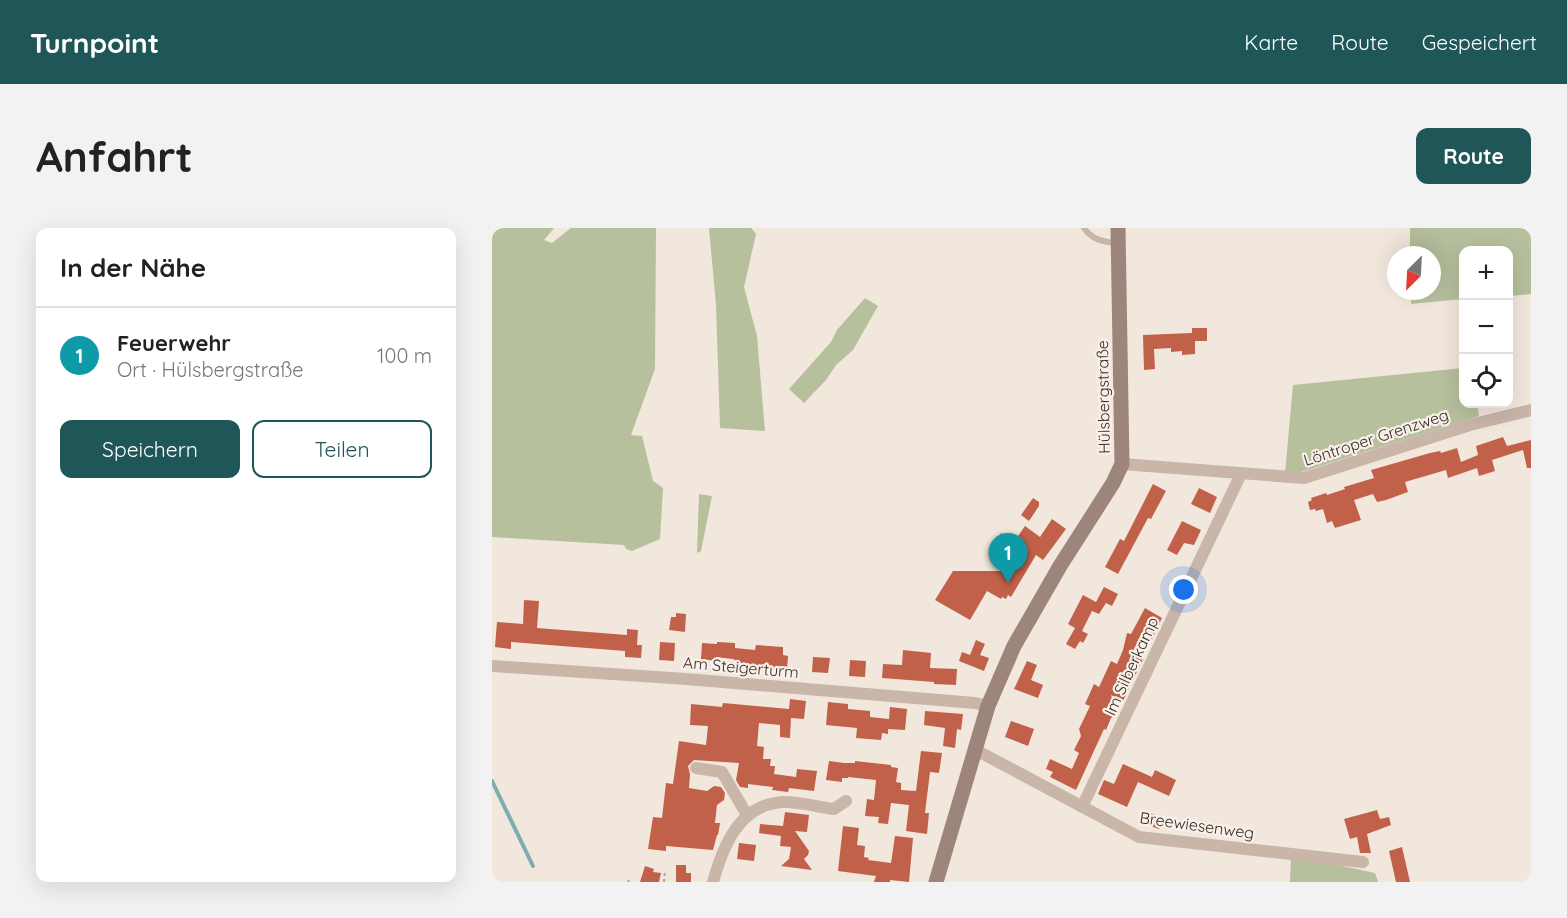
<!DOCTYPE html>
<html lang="de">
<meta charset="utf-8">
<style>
body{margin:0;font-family:Quicksand,sans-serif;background:#f2f2f2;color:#222}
.controls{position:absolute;right:18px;top:18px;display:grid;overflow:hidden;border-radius:12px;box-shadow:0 6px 24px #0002}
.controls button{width:54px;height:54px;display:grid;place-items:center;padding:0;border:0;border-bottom:2px solid #e0e0e0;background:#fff;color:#222;font:30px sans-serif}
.compass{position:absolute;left:895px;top:18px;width:54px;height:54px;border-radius:50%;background:#fff;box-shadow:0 6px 24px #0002;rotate:204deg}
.you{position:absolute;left:692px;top:362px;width:21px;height:21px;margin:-15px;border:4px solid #fff;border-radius:50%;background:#1a73e8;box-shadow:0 0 0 9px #1a73e833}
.badge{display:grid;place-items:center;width:39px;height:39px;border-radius:50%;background:#1f5657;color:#fff;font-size:20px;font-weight:700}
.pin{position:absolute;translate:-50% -50px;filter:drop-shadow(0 2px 3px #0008)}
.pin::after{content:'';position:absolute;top:32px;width:21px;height:18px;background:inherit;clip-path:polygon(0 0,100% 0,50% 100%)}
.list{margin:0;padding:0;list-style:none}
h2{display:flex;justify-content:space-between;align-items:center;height:78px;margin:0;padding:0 24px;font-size:26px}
h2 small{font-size:20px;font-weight:400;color:#767676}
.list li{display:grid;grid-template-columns:39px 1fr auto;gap:18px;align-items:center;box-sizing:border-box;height:96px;padding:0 24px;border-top:2px solid #e0e0e0}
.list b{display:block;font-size:22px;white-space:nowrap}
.list p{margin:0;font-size:20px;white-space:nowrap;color:#767676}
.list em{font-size:20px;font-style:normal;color:#767676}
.actions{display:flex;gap:12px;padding:18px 24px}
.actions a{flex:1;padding:14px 0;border:2px solid #1f5657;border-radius:12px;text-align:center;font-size:21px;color:#1f5657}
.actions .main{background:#1f5657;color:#fff}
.icon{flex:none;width:33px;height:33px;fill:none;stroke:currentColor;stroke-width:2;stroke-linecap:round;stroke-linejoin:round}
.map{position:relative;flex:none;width:1039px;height:654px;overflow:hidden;border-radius:12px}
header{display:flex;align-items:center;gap:36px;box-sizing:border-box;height:84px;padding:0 30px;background:#1f5657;color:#fff}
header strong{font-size:28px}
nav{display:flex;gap:33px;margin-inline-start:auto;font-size:21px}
.intro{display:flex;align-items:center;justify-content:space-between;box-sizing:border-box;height:144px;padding:0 36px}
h1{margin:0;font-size:42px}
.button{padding:15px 27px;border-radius:12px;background:#1f5657;color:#fff;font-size:21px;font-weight:700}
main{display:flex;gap:36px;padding:0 36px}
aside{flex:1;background:#fff;border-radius:12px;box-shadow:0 6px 24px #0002}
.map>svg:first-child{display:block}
.green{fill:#b6c09d}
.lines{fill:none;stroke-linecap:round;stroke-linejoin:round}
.stream{stroke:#7daead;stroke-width:4}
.building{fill:#c2614a}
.path{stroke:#b5a093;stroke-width:2;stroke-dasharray:3 3;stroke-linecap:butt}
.lane{stroke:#c9b6a9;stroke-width:6}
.street{stroke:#c9b6a9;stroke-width:12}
.secondary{stroke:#9d857b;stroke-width:15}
.labels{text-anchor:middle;stroke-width:4.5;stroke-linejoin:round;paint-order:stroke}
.street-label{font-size:16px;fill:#372c29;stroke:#f9f1e9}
</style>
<header>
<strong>Turnpoint</strong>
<nav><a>Karte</a><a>Route</a><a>Gespeichert</a></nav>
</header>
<div class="intro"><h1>Anfahrt</h1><a class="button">Route</a></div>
<main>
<aside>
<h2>In der Nähe<small></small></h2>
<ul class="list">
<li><span class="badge" style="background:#0f9aa8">1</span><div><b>Feuerwehr</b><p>Ort · Hülsbergstraße</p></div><em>100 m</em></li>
</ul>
<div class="actions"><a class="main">Speichern</a><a>Teilen</a></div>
</aside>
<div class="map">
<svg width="1039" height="654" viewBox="0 0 1039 654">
<rect width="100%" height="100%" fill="#f2e7dd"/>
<!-- green -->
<g class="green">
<path d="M0 0H62L52 12 60 15 79 0H164L163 141 139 207 150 208 161 253 171 260 168 311 140 323 134 321 132 317 0 309Z"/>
<path d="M217 0H259L264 6 252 59 265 108 273 203 228 200 224 77Z"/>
<path d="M918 0H1039V66L1017 68V22H972L971 71 919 76V63H940V27H918Z"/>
<path d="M373 70 386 78 361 122 344 137 334 152 312 175 297 161 339 114 345 102Z"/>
<path d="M971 140 972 176H985L987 188 809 244 793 245 801 157Z"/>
<path d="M207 266 220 268 209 323 205 325Z"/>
<path d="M799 631 828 633 883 645 886 654H798Z"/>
</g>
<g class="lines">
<!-- stream -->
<path class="stream" d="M0 553 41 638"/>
</g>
<!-- building -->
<g class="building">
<path d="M700 100H715V113H703V126L690 127V123L679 124V120L662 121 663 141 652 142 651 107 700 105Z"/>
<path d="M1011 209 1015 218 1039 212V240H1035L1031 222 1000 232 1003 243 987 248 985 240 956 250 954 242 913 254 916 264 894 272 885 274 881 266 862 272 869 292 843 300 840 293 835 295 831 281 824 283 823 281 818 282 816 274 820 272 819 270 834 265 835 267 853 261 852 259 882 250 879 242 938 225 948 223 949 225 965 220 969 234 986 227 984 218Z"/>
<path d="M661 256 674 263 659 291 656 290 626 346 613 339 628 311 632 313Z"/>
<path d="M707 260 725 269 718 285 699 276Z"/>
<path d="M541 270 547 274V278L537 293 529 287Z"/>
<path d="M560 291 574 301 551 332 544 327 519 369 516 367 514 371 510 369 509 371 495 363 478 392 443 372 461 343H512V325L501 318 509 305 522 314 533 298 548 309Z"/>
<path d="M690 293 709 302 702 317 692 315 685 327 675 322Z"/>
<path d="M612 359 626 366 620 378 614 375 607 386 600 383 590 403 596 406 591 415 588 413 583 421 574 416 583 400 576 396 591 367 604 374Z"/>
<path d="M32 372 47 373 45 400 135 407V401L146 402 145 417H150L149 430 133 429V423L19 414V421L3 419 5 394 31 396Z"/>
<path d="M653 380 670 390 660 411 649 406 641 424 652 429 631 473 619 467 625 485 619 490 614 502 612 501 584 562 558 549 561 544 554 541 558 531 580 541 587 525 582 522 589 508 587 501 598 478 593 476 598 465 602 456 607 459 619 433 625 436 631 422 635 405 639 406Z"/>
<path d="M184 385 194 386 193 404 177 402 179 389H184Z"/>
<path d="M484 412 493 416 488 427 497 430 492 443 467 433 470 424 478 427Z"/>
<path d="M168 414 183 415 182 433 167 432Z"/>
<path d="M225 414 243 415V420L263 422 264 417 291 419V427L296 428 295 442 257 439 241 431 224 429V433L209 431 210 415 225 416Z"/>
<path d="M411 422 439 425 438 440 465 441 464 457 442 456V454L390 450 391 436 410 437Z"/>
<path d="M321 429 338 430 336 445 320 444Z"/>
<path d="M358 432 374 433 373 449 357 448Z"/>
<path d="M535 433 545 437 539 452 551 457 546 470 522 461Z"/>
<path d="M298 471 314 473 312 491 299 490 298 510 288 509V497L267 495 265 518 272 519 271 531H279L278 538H283L282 546 304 549 305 541 325 543 322 563 297 560 296 564 280 562 281 559 256 556V560L248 559 244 552 247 535 202 532 196 538 198 546 197 560 215 563 222 558 229 559 233 565 232 572 225 577 223 595H228L226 607H225L221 622 174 618V623L156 621 161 589 170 590 174 555 181 556 187 513 214 517 216 498 198 497 199 476 230 479 231 475 297 481Z"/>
<path d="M336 474 356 476V481L378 483V489L397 491 398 479 415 481 413 502 396 501V506L390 505 389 512 364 510 365 500 334 497Z"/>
<path d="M433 483 471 486 469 502 465 501 463 520 451 518 453 500 432 497Z"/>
<path d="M519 493 542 501 536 518 513 509Z"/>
<path d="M429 523 450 525 447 545 438 544 433 585H437L435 606 414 603 417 577 399 575 396 596 386 595 387 589 373 588 375 571 382 572 384 552 356 549V550H350V554L334 552 337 533 352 535H363V533L399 537V539L406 540 404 554 409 555V562L424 563Z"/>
<path d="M631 536 660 549 663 542 684 552 677 568 646 554 635 579 606 566 612 552 622 556Z"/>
<path d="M885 582 888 591 897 589 899 597 875 606 879 625H868L865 609 858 611 852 591Z"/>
<path d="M293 584 317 587 315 604 303 603 317 623 316 627 312 631 320 642 289 638 297 631 299 619 288 618 289 608 267 605 268 596 291 598Z"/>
<path d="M656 584 672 591 667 601 651 595Z"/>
<path d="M351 598 367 600 365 617 373 618 372 629 377 630 376 632 399 635 403 608 421 610 417 654 398 652V654H382L384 648 346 643Z"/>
<path d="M247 615 264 617 262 633 245 631Z"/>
<path d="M910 619 918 654H904L897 623Z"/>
<path d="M184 637H194V645H199V654H184Z"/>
<path d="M153 638 162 641 161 644 169 645 167 654H148Z"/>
</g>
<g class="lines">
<!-- path -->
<g class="path">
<path d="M136 654 137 652"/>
<path d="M172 654 173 642"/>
</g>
<!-- lane -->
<path class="lane" d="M592 0C600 12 612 14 625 15"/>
<!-- street -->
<g class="street">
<path d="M630 236 812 250 978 197 1039 182"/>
<path d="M0 438 194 451 483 475 496 478"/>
<path d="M482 521 647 609 871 634"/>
<path d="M204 540 230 544 255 587"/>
<path d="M590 579 749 246"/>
<path d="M221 654C231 618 247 577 290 574 306 573 325 579 342 581L354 573"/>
</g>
<!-- secondary -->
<path class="secondary" d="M444 654 496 478 522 418 568 338 621 255 630 236 626 0"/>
</g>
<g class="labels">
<!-- street labels -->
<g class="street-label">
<text transform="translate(611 169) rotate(-91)" y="6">Hülsbergstraße</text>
<text transform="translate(884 209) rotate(-18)" y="6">Löntroper Grenzweg</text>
<text transform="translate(639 438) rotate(-65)" y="6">Im Silberkamp</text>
<text transform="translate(249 439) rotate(5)" y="6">Am Steigerturm</text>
<text transform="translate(705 597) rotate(8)" y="6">Breewiesenweg</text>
</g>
</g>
</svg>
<div class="controls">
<button>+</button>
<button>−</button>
<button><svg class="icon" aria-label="locate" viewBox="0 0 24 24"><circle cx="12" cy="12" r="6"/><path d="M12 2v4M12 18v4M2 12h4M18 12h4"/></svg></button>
</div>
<svg class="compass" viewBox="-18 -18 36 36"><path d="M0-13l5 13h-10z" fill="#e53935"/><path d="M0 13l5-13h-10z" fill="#767676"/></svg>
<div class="you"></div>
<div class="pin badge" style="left:516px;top:355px;background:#0f9aa8">1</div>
</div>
</main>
